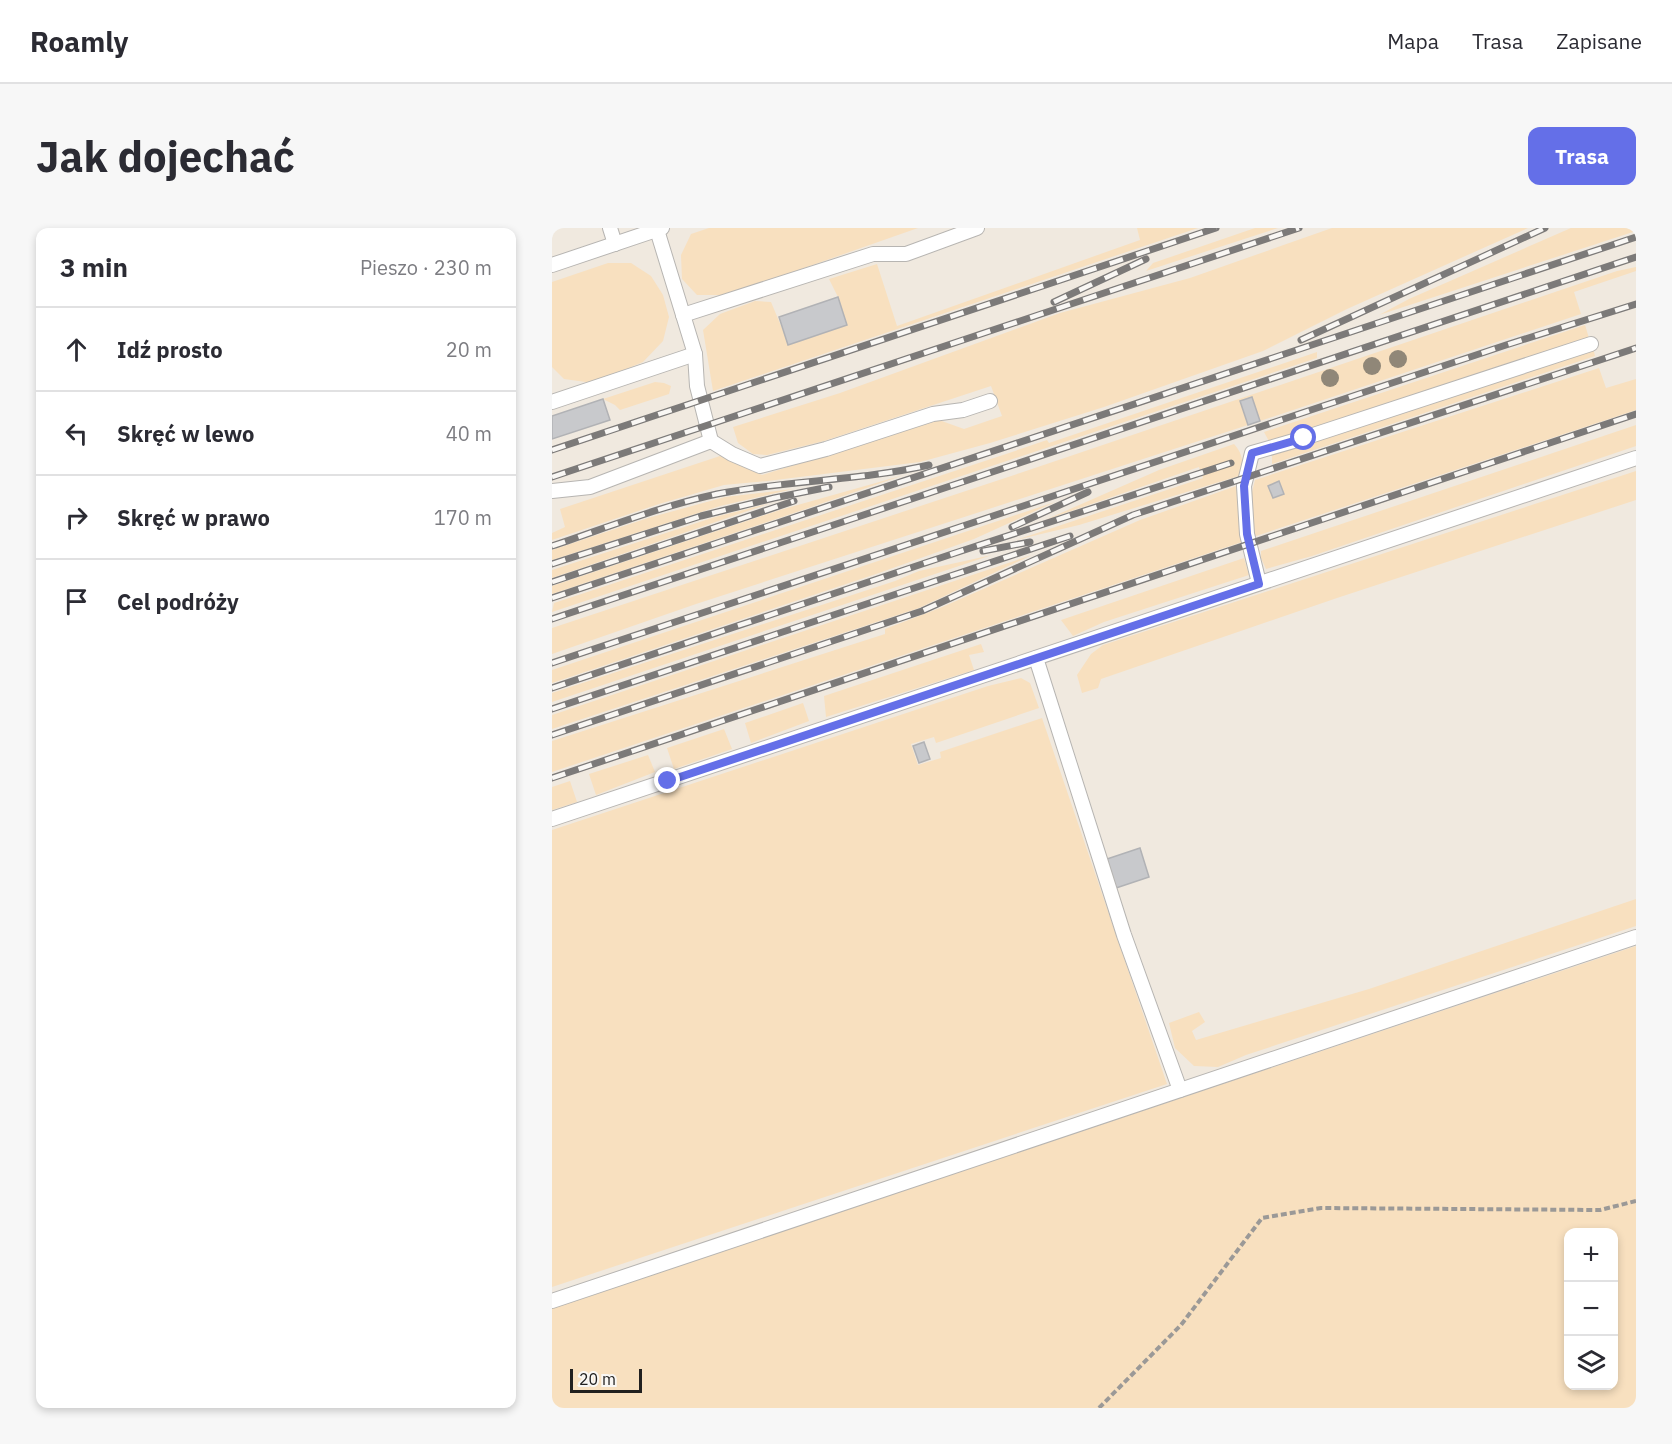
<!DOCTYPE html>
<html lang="pl">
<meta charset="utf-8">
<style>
body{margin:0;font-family:"IBM Plex Sans",sans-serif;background:#f7f7f7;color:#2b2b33}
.controls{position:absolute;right:18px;bottom:18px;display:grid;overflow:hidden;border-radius:12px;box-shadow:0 3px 9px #0003}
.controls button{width:54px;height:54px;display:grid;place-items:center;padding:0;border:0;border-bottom:2px solid #e1e1e2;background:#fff;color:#2b2b33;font:30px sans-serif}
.scale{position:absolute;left:18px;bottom:15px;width:72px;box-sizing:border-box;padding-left:6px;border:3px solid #21201f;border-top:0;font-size:16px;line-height:21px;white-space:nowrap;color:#21201f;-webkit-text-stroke:4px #f9f7f4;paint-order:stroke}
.stop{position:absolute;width:18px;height:18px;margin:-14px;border:4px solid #646fe8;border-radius:50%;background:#fff}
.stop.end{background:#646fe8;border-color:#fff;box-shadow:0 2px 6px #0008}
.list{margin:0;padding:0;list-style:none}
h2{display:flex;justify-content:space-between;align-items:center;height:78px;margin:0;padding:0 24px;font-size:26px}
h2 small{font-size:20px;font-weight:400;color:#7c7c81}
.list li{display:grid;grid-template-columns:39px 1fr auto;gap:18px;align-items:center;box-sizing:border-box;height:84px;padding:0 24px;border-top:2px solid #e1e1e2}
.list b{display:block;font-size:22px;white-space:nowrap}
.list em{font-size:20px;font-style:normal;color:#7c7c81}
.icon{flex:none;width:33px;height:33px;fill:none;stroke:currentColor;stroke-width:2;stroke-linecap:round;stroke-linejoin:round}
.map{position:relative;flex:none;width:1084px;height:1180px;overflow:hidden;border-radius:12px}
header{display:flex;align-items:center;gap:36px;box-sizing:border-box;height:84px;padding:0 30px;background:#fff;border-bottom:2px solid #e1e1e2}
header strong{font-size:28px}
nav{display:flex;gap:33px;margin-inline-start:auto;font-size:21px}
.intro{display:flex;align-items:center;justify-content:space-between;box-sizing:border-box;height:144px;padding:0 36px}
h1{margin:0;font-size:42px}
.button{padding:15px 27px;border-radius:12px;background:#646fe8;color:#fff;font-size:21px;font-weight:700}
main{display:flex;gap:36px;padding:0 36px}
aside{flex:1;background:#fff;border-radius:12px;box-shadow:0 3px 9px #0003}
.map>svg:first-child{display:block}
.built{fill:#f0e9df}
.green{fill:#f8e0bf;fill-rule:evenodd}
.building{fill:#c8c9cc;stroke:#b1b2b5;stroke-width:1.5}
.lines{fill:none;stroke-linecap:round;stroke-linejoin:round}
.service-casing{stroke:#b7b5b2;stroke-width:16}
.path{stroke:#9b9997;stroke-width:4;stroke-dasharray:6 3;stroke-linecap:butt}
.service{stroke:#fff;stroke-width:14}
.rail-casing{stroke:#7c7a79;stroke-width:7}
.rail{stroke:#f9f7f4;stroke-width:4.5;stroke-dasharray:14;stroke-linecap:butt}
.tree{fill:#908778}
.route{stroke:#646fe8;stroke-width:8}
</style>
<header>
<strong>Roamly</strong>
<nav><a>Mapa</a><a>Trasa</a><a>Zapisane</a></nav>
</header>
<div class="intro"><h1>Jak dojechać</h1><a class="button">Trasa</a></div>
<main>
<aside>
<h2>3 min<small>Pieszo · 230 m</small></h2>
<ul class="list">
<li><svg class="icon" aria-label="ahead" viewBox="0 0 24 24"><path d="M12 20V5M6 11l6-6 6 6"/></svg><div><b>Idź prosto</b></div><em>20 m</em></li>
<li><svg class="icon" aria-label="left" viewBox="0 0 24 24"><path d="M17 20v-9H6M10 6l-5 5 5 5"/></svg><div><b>Skręć w lewo</b></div><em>40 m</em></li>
<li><svg class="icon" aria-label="right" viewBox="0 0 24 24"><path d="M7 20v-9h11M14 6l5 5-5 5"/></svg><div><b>Skręć w prawo</b></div><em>170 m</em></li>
<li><svg class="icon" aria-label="arrive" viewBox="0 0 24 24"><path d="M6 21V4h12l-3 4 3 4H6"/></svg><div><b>Cel podróży</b></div></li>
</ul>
</aside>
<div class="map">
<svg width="1084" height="1180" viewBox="0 0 1084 1180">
<rect width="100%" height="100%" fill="#f9f7f4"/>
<!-- built -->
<path class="built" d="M0 0H1084V761L0 1123Z"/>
<!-- green -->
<g class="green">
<path d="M157 0H366L175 67H145L130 51 129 27 139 6Z"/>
<path d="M585 0H646L161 163 151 102 168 86 203 73 219 74 237 117 295 97 286 69 277 51 325 36 345 98 588 12Z"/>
<path d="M703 0H726L594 43 601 35Z"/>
<path d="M780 0H976L795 81 711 123 552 179 438 215 368 234 216 253 172 257 107 276 0 312V305L13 299 8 281 168 228 210 247 387 192 412 201 450 188 439 158 272 213 215 227 201 226 186 215 181 199 288 165 508 85 638 50Z"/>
<path d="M1019 0H1084V3L827 87 857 71Z"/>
<path d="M56 35H79L99 48 111 67 117 89 111 113 91 134 41 155 12 151 0 139V54Z"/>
<path d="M1084 39V43L1022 64 1029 86 708 193 700 169 688 173 696 197 144 376 0 426V400L471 244 1065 43Z"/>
<path d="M1033 97 1037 110 719 217 712 204Z"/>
<path d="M1041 120 1043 128 720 236V226Z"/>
<path d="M765 124V130L0 384 2 375 451 227 495 212 497 215Z"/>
<path d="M1047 140 1054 160 1084 151V182L701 309 699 268 703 252Z"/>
<path d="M103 154 112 155 119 158 117 166 68 182 63 177 51 171Z"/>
<path d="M1084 197V218L760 328 714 341 709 330V323Z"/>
<path d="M682 216C691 226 691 234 690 247L527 297 464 312 651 250 647 239 493 292 607 242Z"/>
<path d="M1084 243V272L785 370 549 451 546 460 530 465 525 447 539 426 551 417Z"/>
<path d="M352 247 242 285 0 366V358L228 282Z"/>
<path d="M687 257V301L690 314 0 544V513L333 406V401L388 380 588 292Z"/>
<path d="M241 261 168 278 0 332V322L96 290 173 269Z"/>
<path d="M503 274 422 311 327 345 0 455V442Z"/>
<path d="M219 275 0 350V342L163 289Z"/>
<path d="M440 327 0 474V465L343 353 367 343Z"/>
<path d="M480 327 367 380 0 501V487Z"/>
<path d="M692 330 697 347 552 394 521 408 509 392Z"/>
<path d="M429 416 432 424 417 427 422 442 274 489 272 468Z"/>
<path d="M469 450 478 455 487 480 384 515 382 509 359 516 366 537 389 530 388 524 490 490 615 856 0 1059V602L436 458Z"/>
<path d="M251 475 257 493 199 515 193 495Z"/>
<path d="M172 501 180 521 122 541 115 520Z"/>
<path d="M96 527 103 544 44 567 37 546Z"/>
<path d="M18 553 25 574 0 582V559Z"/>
<path d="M1084 671V698L694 827 666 839 642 838 623 820 617 795 647 784 653 794 640 803 644 812 817 761Z"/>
<path d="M1084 718V1180H0V1080ZM1017 1004H1062V1158H1017Z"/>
</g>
<!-- building -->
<g class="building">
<path d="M286 69 295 97 236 117 227 89Z"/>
<path d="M700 169 708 193 696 197 688 173Z"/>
<path d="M51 171 58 192 0 211V188Z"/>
<path d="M727 253 732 266 721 270 716 258Z"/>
<path d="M372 514 378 531 367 535 361 518Z"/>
<path d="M588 620 597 649 564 660 555 631Z"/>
</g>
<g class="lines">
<!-- service casing -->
<g class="service-casing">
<g id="service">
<path d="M58 0 63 16"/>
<path d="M0 37 110 0"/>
<path d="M131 87 321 26H354L425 0"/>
<path d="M0 174 143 126"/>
<path d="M159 213 180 226 208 238 274 221 381 186 411 182 438 173"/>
<path d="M0 263 38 259 159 213 145 158 143 126 105 2"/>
<path d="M707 355 695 306 692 258 700 225 752 210 1039 116"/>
<path d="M484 430 572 707 628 862"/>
<path d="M0 591 1084 230"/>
<path d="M0 1073 1084 709"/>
</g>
</g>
<!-- path -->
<path class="path" d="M547 1180 629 1097 710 990 769 980 1048 982 1084 973"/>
<!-- service -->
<use href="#service" class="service"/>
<!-- rail casing -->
<g class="rail-casing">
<g id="rail">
<path d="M502 74 594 31"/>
<path d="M749 112 993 0"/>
<path d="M0 222 664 0"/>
<path d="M0 249 747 0"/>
<path d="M460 299 536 264"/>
<path d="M0 318C54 300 109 278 165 266 235 252 307 253 377 237"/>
<path d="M431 323 478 314"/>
<path d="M0 336 149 288 222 270 277 259"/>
<path d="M0 354 242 273"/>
<path d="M0 370 1084 9"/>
<path d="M0 391 1084 29"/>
<path d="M0 435 954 117 1084 76"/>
<path d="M0 460 400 326 679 235"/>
<path d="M0 481 518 308"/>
<path d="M0 507 370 383 581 287 1084 120"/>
<path d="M0 550 1084 186"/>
</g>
</g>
<!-- rail -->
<use href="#rail" class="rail"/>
</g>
<!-- trees -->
<g class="tree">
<circle cx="846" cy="131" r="9"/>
<circle cx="820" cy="138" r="9"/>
<circle cx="778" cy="150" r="9"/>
</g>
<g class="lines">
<!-- route -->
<path class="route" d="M116 553 707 356 695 306 692 258 700 225 752 210"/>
</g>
</svg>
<div class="controls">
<button>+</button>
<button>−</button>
<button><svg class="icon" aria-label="layers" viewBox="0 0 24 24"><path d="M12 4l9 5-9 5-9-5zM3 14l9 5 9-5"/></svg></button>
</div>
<div class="scale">20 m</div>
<div class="stop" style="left:752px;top:210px"></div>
<div class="stop end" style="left:116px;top:553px"></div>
</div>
</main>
